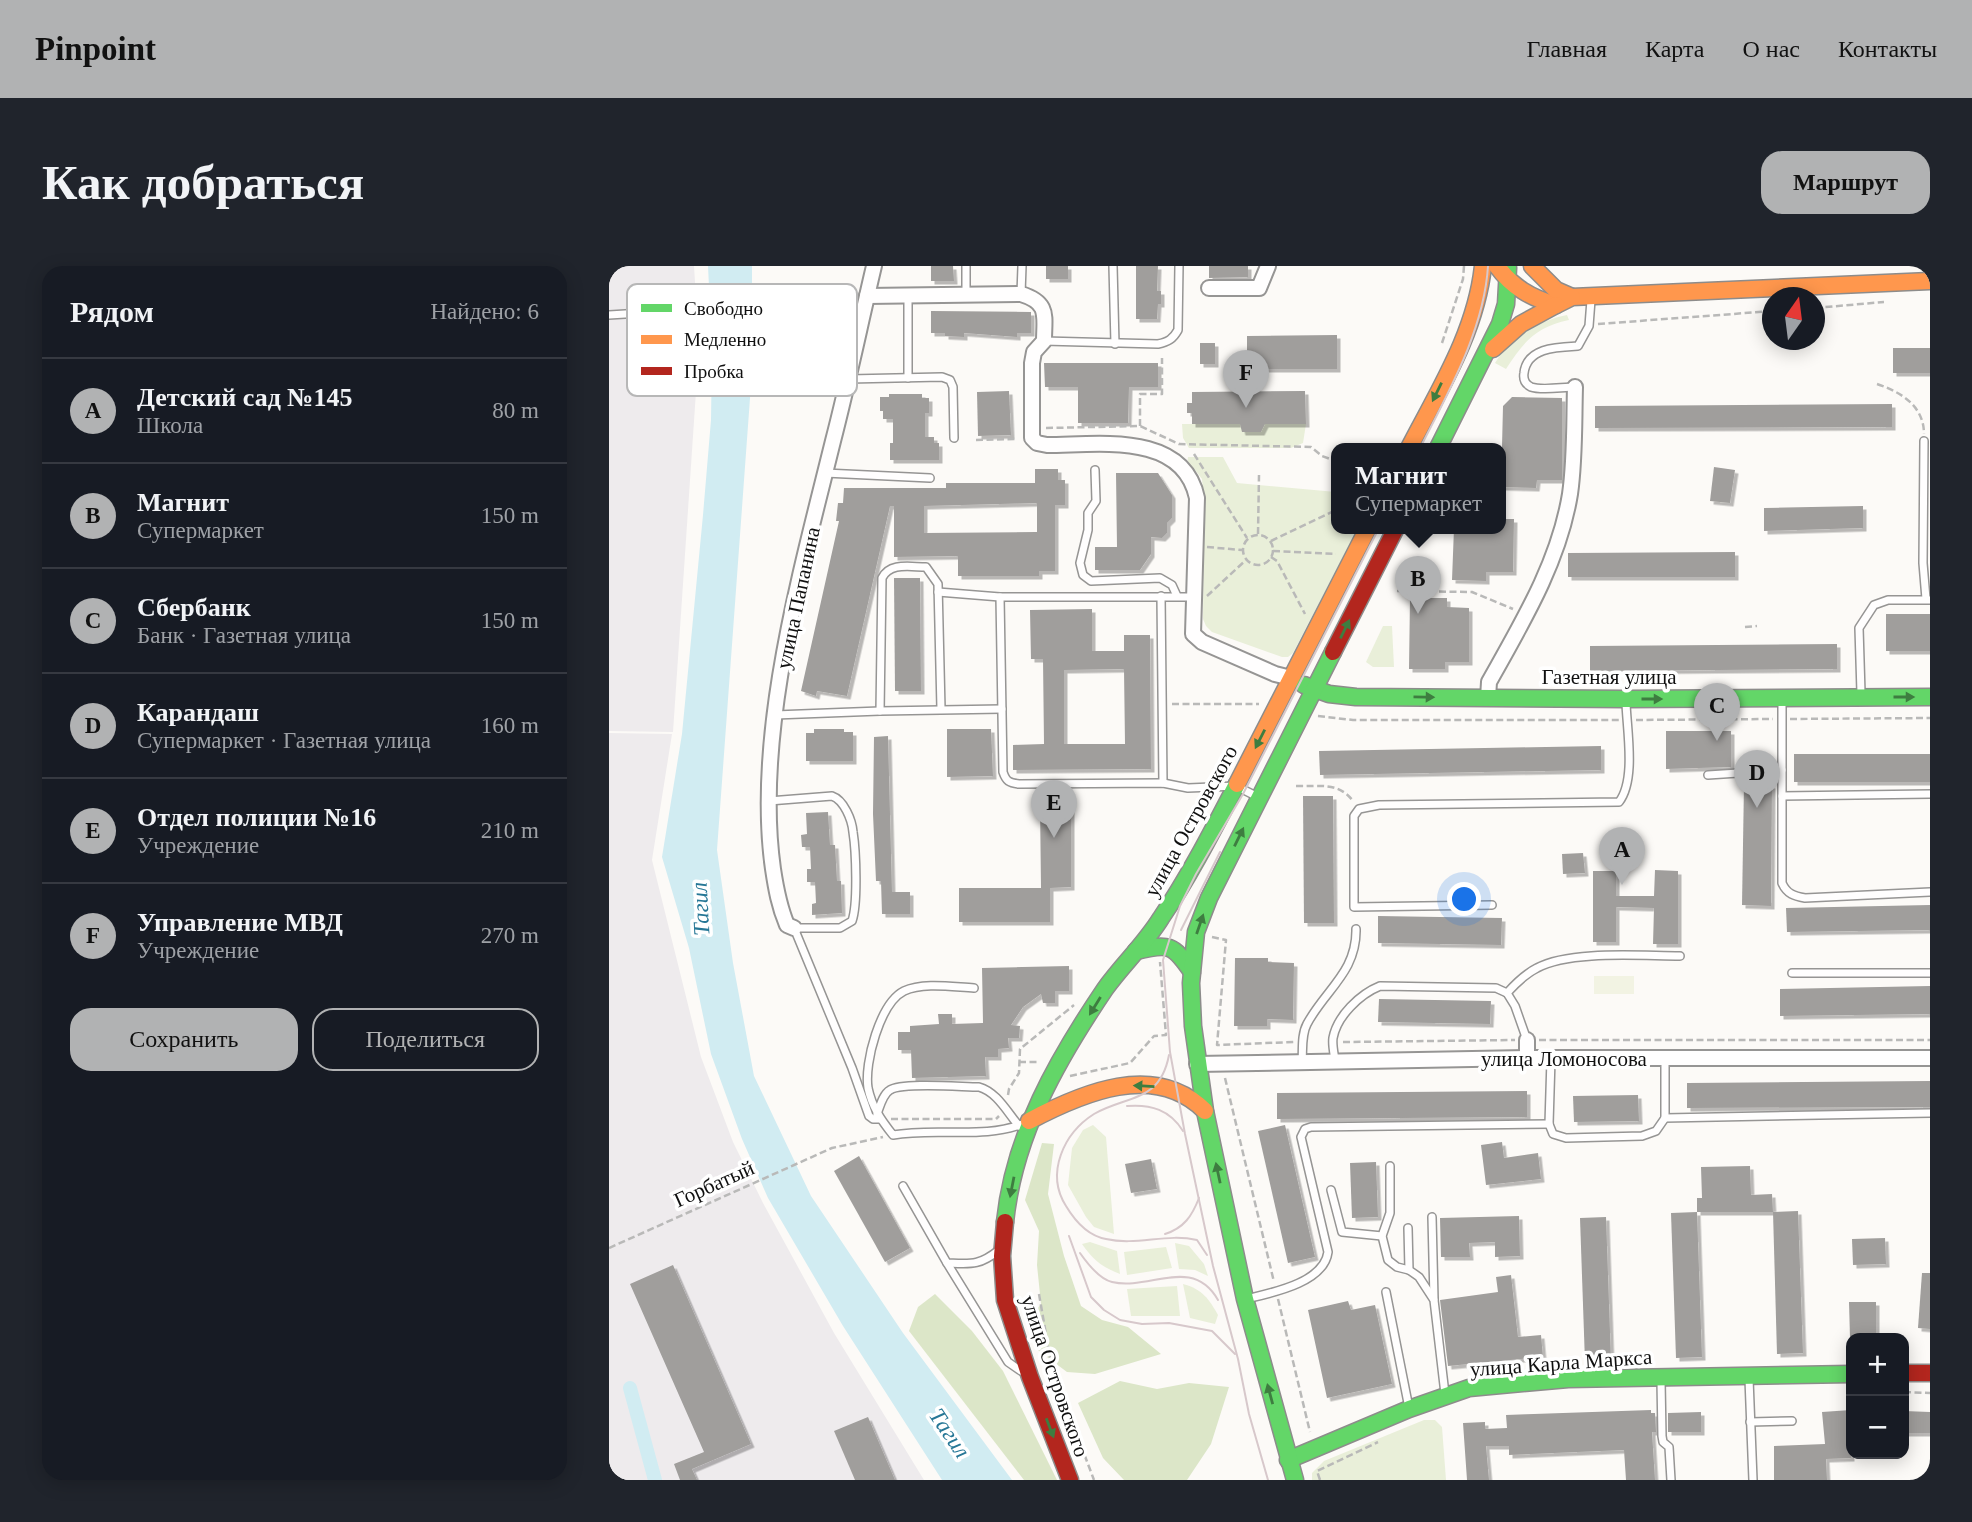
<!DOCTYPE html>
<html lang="ru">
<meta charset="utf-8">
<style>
body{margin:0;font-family:Georgia,serif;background:#20242c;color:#f1f3f6}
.controls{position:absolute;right:21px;bottom:21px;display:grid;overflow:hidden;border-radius:14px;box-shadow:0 4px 18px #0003}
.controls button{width:63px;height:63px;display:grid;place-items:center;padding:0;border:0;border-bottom:2px solid #363941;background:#171b24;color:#f1f3f6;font:35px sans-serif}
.compass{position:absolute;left:1153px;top:21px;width:63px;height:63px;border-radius:50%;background:#171b24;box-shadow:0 4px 18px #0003;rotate:14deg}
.you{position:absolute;left:856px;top:634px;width:24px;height:24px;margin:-18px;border:5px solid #fff;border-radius:50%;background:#1a73e8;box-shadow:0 0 0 10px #1a73e833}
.badge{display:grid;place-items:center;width:46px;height:46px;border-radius:50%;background:#b1b2b3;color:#111;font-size:23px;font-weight:700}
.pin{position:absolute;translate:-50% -58px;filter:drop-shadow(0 2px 4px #0008)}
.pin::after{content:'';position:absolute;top:37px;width:24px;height:21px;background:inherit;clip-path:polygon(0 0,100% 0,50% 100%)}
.popup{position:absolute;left:722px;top:177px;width:175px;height:91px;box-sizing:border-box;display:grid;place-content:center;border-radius:14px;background:#171b24;filter:drop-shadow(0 2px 5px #0005);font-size:23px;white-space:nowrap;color:#9ea1a6}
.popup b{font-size:26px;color:#f1f3f6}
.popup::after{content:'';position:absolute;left:50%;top:100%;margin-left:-14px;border:14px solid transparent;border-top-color:#171b24}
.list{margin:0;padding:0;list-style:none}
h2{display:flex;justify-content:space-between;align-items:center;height:91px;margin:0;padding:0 28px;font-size:30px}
h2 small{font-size:23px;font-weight:400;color:#9ea1a6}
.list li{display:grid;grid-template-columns:46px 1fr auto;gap:21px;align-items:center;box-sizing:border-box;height:105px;padding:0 28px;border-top:2px solid #363941}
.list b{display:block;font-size:26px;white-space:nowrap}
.list p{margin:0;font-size:23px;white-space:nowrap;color:#9ea1a6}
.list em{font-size:23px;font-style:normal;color:#9ea1a6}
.actions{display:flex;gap:14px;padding:21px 28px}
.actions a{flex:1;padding:16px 0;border:2px solid #b1b2b3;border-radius:21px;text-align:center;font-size:24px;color:#b1b2b3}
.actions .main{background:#b1b2b3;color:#111}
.map{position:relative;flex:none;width:1321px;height:1214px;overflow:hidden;border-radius:21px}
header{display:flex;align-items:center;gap:42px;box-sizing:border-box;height:98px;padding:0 35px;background:#b1b2b3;color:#111}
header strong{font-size:33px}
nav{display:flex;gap:38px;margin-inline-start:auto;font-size:24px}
.intro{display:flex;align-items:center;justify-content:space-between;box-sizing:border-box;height:168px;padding:0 42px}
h1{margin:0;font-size:49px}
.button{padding:18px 32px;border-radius:21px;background:#b1b2b3;color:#111;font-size:24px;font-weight:700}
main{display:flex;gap:42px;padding:0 42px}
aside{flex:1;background:#171b24;border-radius:21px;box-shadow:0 4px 18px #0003}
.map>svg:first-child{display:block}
.industrial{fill:#eeebed}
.green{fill:#e9efd9}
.forest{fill:#dce6c8}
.pitch{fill:#f2f3e3}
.water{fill:#d1ecf2}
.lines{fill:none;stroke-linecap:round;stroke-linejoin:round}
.canal{stroke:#d1ecf2;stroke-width:14}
.building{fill:#a09e9c;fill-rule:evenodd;filter:url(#shadow)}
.lane-casing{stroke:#969594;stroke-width:10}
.street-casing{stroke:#969594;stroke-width:18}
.fast-casing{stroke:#8d8c8b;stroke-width:19}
.slow-casing{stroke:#8d8c8b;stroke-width:19}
.jam-casing{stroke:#8d8c8b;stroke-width:19}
.path{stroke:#b9b9b8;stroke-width:2.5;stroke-dasharray:7 3.5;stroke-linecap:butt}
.lane{stroke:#fffefe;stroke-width:7}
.street{stroke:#fffefe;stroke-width:14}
.fast{stroke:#63d668;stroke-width:16}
.slow{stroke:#ff974d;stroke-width:16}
.jam{stroke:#b3261e;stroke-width:16}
.tram{stroke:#d7c8cb;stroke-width:2}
.oneway{fill:#3e7d40}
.labels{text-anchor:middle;stroke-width:7;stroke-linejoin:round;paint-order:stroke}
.street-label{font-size:21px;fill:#101010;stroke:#fff}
.water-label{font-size:23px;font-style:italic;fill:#267796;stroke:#fff}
.key{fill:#fff;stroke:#b7b7b7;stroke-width:2}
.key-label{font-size:19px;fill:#101010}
</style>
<header>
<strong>Pinpoint</strong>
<nav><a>Главная</a><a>Карта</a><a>О нас</a><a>Контакты</a></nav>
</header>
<div class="intro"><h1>Как добраться</h1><a class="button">Маршрут</a></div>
<main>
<aside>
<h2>Рядом<small>Найдено: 6</small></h2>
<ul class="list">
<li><span class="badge">A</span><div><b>Детский сад №145</b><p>Школа</p></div><em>80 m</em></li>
<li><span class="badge">B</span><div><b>Магнит</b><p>Супермаркет</p></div><em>150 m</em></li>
<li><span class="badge">C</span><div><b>Сбербанк</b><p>Банк · Газетная улица</p></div><em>150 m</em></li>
<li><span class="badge">D</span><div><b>Карандаш</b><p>Супермаркет · Газетная улица</p></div><em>160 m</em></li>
<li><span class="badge">E</span><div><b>Отдел полиции №16</b><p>Учреждение</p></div><em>210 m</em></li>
<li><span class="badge">F</span><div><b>Управление МВД</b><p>Учреждение</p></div><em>270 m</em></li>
</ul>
<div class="actions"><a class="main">Сохранить</a><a>Поделиться</a></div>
</aside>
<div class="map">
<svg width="1321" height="1214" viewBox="0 0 1321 1214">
<defs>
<filter id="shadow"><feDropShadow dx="3.5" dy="3.5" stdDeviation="0" flood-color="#0004"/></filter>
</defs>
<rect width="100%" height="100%" fill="#fcfaf7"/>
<!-- industrial -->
<g class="industrial">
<path d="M0 0H85L90 81 64 466 0 465Z"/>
<path d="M0 467 63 468 43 594 92 791 124 876 154 937 225 1067 315 1214H0Z"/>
</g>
<!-- green -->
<g class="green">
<path d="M958 49 960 54C927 61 915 75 897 103L886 97C902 70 929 55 958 49Z"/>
<path d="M573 158H697L694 177 682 182H580L574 172Z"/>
<path d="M579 191H614L628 217 727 226V262H749L684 387 679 391H673L603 366 597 360 594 353 595 239 593 213 586 204 578 199Z"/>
<path d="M774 360H783L785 401H764L757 396Z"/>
<path d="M484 859 497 871 505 968 485 961 477 951 459 919 463 882 474 864Z"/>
<path d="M481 976 508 985 511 1008C493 1001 484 994 473 978Z"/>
<path d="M566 977 580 980 595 998 599 1010 586 1004 570 1003Z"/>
<path d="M557 981 563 1002 518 1009 515 986Z"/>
<path d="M574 1018C593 1023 600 1033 609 1049L606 1058 581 1052Z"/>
<path d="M568 1020 571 1050H522L518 1023Z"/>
<path d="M815 1154H826L833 1161 837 1214H703V1207L715 1195Z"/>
</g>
<!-- forest -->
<g class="forest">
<path d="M433 877 445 878 439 928 455 990 472 1040 493 1054 519 1061 552 1088 486 1108 458 1106 426 1082 421 1053 432 1038 428 999 430 965 416 934Z"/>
<path d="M326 1028 363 1065 394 1105 448 1214H415L300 1065 309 1041Z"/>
<path d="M511 1115 548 1123 580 1117 620 1121 602 1178 578 1214H515L494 1192 469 1137Z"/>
</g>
<!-- pitch -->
<rect class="pitch" x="985" y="710" width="40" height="18"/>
<!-- water -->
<path class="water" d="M99 0H143V105L108 584 124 697 145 810 202 930 294 1067 403 1214H333L234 1060 159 932 133 873 102 788 80 682 53 591 73 468 94 249 102 154 103 84Z"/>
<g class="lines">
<!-- canal -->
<path class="canal" d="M21 1122 46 1214"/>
</g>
<!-- building -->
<g class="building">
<path d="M322 0H344L345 15H322Z"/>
<rect x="437" y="0" width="22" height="13"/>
<path d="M527 0H549L548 25H552V38H549L548 53H527Z"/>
<path d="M600 0H639V11L600 12Z"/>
<path d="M322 45 422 46V67H408V71L355 67V71L336 70V67H322Z"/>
<path d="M728 69V103H638V70Z"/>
<rect x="591" y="77" width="15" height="21"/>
<rect x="1284" y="82" width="37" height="25"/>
<path d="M435 97H549V121H520L519 157H469V121H436Z"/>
<path d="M400 125 402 169 369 170 368 126Z"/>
<path d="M696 125 697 158H656L652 166H633L631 158H583V147H578V137H583V126Z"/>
<path d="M280 128H313V132H320V147H316V171H325V177H330V194H281V177H284V153H274V145H271V131H280Z"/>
<path d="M903 131 953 132V214H928L927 222 892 221 894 140Z"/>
<path d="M1283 138V161L986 162V140Z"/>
<path d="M1105 201 1126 204 1121 237 1101 235Z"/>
<path d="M426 203H449V214H456V239H446V305H430V310H349V290L285 291V240H281L238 430 208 425 207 430 192 425 230 255H227L229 237H234L235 222H337V217H426ZM428 237V266L315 267V240Z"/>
<path d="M507 207H549L563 229V252L558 257V267L553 272 542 271V288L531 304H486V281H508Z"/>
<path d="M1254 240V262L1155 265V242Z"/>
<path d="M891 253H905L904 306H877V315L843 314 845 262H891Z"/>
<path d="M1126 286V311H959V287Z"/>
<path d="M285 312H311L312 425H286Z"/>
<path d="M801 332H838V341L860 342V396H836V403H800Z"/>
<path d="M483 343V385H515V369H541L542 503 404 504V479L435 478 434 393H422L421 344ZM515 403 516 478H455V404Z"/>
<rect x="1277" y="348" width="44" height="37"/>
<path d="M1228 378V403L981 405V380Z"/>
<path d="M205 463H235V466H244V495H197V467H205Z"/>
<path d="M338 463H382L384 510 338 511Z"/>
<path d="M1057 465H1122V501L1057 503Z"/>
<path d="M279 470 283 626H301V648H273L272 615H267L264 548 265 471Z"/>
<path d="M992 480V504L711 509 710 485Z"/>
<rect x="1185" y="488" width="136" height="28"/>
<path d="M1135 518 1163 519 1162 640 1133 639Z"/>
<path d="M694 530H724L725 657H695Z"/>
<path d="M431 538H462V621L441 622V656H350V622H432Z"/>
<path d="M219 546 221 579H226L228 615H232L233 647 203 649V638L207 637 206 616H198V603H202L201 581H193L192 569 198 568 197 547Z"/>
<path d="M974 587 976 607 954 608 953 588Z"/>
<path d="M1046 604 1069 605V678H1044L1045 642 1007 641V676H984V605H1007V630H1045Z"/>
<path d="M1321 639V664L1178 666 1177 642Z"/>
<path d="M769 650 893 652 892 679 769 677Z"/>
<path d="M626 692H659V696L685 697 684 754 658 753V760H625Z"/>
<path d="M460 700V725H446V737H434L432 728 414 741 402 759 411 760 410 772H399L400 782 389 783V791H376L377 810 303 812 302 784H289V766H301V760L330 758 329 748H343V758L374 757 373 702Z"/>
<path d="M1321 720V748L1171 750V723Z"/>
<path d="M770 733 882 735 881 758 769 756Z"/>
<path d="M1321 815V841L1078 842V817Z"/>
<path d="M918 825V851L668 853V827Z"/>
<path d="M1029 829 1030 855 965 856 964 830Z"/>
<path d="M676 859 706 991 679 997 649 865Z"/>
<path d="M893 876 895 892 929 887 932 913 877 919 872 879Z"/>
<path d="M250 890 301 982 276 996 225 905Z"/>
<path d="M542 893 548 923 522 927 516 898Z"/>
<path d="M767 896 769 951 743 952 741 897Z"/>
<path d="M1141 900 1142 929 1163 928 1164 946H1088V932H1093L1092 901Z"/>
<path d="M1189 945 1194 1087 1168 1088 1164 946Z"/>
<path d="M1088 946 1093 1091 1067 1092 1062 947Z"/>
<path d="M910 950 911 990 886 991V976L860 977 861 991H832L831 952Z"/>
<path d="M997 951 1002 1095 976 1096 971 952Z"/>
<path d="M1276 972 1277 998 1244 999 1243 973Z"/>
<path d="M64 999 142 1178 83 1203 88 1214H71L65 1198 95 1186 21 1018Z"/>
<path d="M1313 1007H1321V1063L1309 1062Z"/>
<path d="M902 1009 909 1071 932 1069 934 1091 839 1100 831 1034 889 1026 887 1011Z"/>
<path d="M739 1035 742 1044 766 1039 783 1118 718 1132 699 1044Z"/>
<path d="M1240 1036H1267V1072H1241Z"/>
<path d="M1042 1144V1147H1046L1047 1166H1043L1046 1214H1017L1015 1184 900 1189V1180H877L880 1214H858L854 1157 876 1156V1163L898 1162 897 1149Z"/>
<path d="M1242 1144V1192L1217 1193 1218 1214H1165V1180L1216 1178 1213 1146Z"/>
<path d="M1295 1145 1321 1146V1167H1295Z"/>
<path d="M1092 1146V1166H1059V1147Z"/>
<path d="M259 1151 286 1214H246L225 1165Z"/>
</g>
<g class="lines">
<!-- lane casing -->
<g class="lane-casing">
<g id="lane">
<path d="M504 0 506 78"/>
<path d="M357 27V0"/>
<path d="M299 28V112"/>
<path d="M412 28 413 0"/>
<path d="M0 49 32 47"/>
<path d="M435 75 549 78C559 76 564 73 569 64L570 0"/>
<path d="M240 113 333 111 341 114 344 121 345 172"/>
<path d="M966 121C953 121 933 125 922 121 916 118 914 113 915 107 918 81 949 81 969 80L980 60 982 34"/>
<path d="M1315 175 1314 297 1317 333"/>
<path d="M486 204 487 235 479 247V264L471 297 474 309 482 315 551 312 563 319 568 330"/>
<path d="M216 207 321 212"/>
<path d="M329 326 391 331H585"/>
<path d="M552 330 554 517"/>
<path d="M391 331 394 506C397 515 400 517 410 518L554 517 579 522 627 520 647 530"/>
<path d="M1252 427 1250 362 1265 339 1279 334H1320"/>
<path d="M1173 436V617C1178 628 1185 630 1196 632L1321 626"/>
<path d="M271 445 273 312C281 296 301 301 317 301L329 318 332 443"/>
<path d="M166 449 271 445 393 443"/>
<path d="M1099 509 1173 504"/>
<path d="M1173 530 1321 528"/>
<path d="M160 535 223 530C235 534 243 554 244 566 247 585 249 638 243 655L231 662H185L243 802 260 850 264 853H271"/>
<path d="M883 639 745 641V550L750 543 770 539 1010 536C1027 514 1018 465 1017 437"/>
<path d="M1183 707H1321"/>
<path d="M365 722C344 721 314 716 295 725 271 737 255 797 259 822 263 841 272 854 284 869 328 861 375 874 416 857"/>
<path d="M918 774 906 740 898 727C907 717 916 708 928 702 961 684 1032 690 1071 690"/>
<path d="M942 793 940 858 944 868 957 872 1033 870 1047 865 1056 852V792"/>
<path d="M726 794C725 787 723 779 724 772 728 750 751 728 771 720L887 722 898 727"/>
<path d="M693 796C694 784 692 769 698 758 716 724 748 706 747 663"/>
<path d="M268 848C271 840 274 828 281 824 293 816 353 821 370 821 388 826 398 846 410 860"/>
<path d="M1056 852 1321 847"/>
<path d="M781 900V947L773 970 779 994 788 1001 800 1004"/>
<path d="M294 920 338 997C362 998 370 1000 390 984"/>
<path d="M722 924 733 966 773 970"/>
<path d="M823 951 825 1033"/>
<path d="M799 962 800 1004 810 1011 825 1034 836 1128"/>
<path d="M338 997 399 1096 412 1105"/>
<path d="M777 1026 800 1142"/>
<path d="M637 1033C662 1027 715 1017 719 986L692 871 696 863 702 861 940 858"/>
<path d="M1140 1113 1144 1214"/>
<path d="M1052 1115 1053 1170 1054 1176 1060 1181 1062 1214"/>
<path d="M1141 1156 1183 1155"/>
</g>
</g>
<!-- street casing -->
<g class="street-casing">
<g id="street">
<path d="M600 22H650L659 0"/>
<path d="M258 30 412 28C441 37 435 50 435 75L425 86 423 97V172L428 177 438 179C489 179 574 165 588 232L584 368 593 376 666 408 682 412"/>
<path d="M879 432 880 416C913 357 950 296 961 228 966 194 965 156 966 121"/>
<path d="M185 662 178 659C170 640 167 623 164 603 145 470 192 305 224 175 239 117 251 59 265 0"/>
<path d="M918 792V774"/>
<path d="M588 798 918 792H1321"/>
</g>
</g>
<!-- fast casing -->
<g class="fast-casing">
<g id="fast">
<path d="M829 182 891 58 897 38 899 2"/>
<path d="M695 419 720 428 747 431 1017 433 1321 431"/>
<path d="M527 685C560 677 564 678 583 706"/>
<path d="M396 956C405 869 448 794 496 723 513 699 536 678 552 652 580 611 605 562 628 518"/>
<path d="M679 1194 800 1143 860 1122 959 1113 1242 1108"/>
<path d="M686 1214 636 1033 596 845 584 760 582 717 587 666 600 632 724 386"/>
</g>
</g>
<!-- slow casing -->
<g class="slow-casing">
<g id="slow">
<path d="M888 0C903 21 922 32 947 39L963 31 1321 15"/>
<path d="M923 0 947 24 963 31"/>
<path d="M884 83 912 58 947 39"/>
<path d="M800 182C830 124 867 66 874 0"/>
<path d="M628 518 759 262"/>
<path d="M420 855C473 827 546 795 596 845"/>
</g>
</g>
<!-- jam casing -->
<g class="jam-casing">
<g id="jam">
<path d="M724 386 787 262"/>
<path d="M396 956 393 990 396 1034 421 1111 461 1214"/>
<path d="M1295 1107H1321"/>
</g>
</g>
<!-- path -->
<g class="path">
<path d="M1206 42 1275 36"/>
<path d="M989 58 1164 45"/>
<path d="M833 77 854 13 855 0"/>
<path d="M1268 118C1292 126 1315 140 1315 168"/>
<path d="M531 160V128H553V92"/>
<path d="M437 162 531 160 570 178 702 181 713 190 727 195"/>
<path d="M367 174 409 173"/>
<path d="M585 188 638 272"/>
<path d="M649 268 650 209"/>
<circle cx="649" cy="284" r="15"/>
<path d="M662 275 727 244"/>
<path d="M598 281 633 284"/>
<path d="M664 285 727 288"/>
<path d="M662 291 668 295 696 348"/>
<path d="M788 325 863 326 904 343"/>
<path d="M598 330 637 294"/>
<path d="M1136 361 1148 360"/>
<path d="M563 438H650"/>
<path d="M709 450 744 454H1010"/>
<path d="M1181 453 1321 452"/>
<path d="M1027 454 1164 453"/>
<path d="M687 520C709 521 729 515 744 535"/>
<path d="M603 671 617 674 608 779 685 776"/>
<path d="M930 774H1321"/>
<path d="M734 776 906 774"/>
<path d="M410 796H430"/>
<path d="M461 810 521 797 545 770 557 769 551 696"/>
<path d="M616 812 665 1016"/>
<path d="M399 829 400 823 410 807 411 783 465 739"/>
<path d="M282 853H387L390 850"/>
<path d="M0 982 223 882 274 871"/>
<path d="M430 1028 443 1103 485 1214"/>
<path d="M669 1033 701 1166"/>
<path d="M1295 1126 1321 1127"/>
<path d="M711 1214 708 1205 769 1176"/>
</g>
<!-- lane -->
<use href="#lane" class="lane"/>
<!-- street -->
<use href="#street" class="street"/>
<!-- fast -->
<use href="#fast" class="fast"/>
<!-- slow -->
<use href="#slow" class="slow"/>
<!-- jam -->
<use href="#jam" class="jam"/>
<!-- tram -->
<g class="tram">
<path d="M811 182C840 125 875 64 879 0"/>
<path d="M572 664 611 586"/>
<path d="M560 789C551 837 518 829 485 848 455 867 436 907 457 940 466 955 480 970 497 973 528 980 557 967 588 974L598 989"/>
<path d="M518 840C542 838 561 844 574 865"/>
<path d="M556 968C575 962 583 950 590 932"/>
<path d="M460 970 482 1031 495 1044 511 1054 533 1058 560 1057 603 1065 626 1088"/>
<path d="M471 987C478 997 490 1013 503 1016 541 1025 583 989 609 1034"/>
<path d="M659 1214 640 1148 629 1093 604 1000 576 868 561 786 554 694 571 640 587 608 634 528 770 262"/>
</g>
</g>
<!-- one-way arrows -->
<defs><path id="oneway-solid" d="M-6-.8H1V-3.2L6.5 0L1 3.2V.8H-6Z" transform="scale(1.75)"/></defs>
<g class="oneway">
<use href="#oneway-solid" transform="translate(828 126) rotate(116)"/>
<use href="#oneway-solid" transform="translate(736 363) rotate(-64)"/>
<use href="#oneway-solid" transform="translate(815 431) rotate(1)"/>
<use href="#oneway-solid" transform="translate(1295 431)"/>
<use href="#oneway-solid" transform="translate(1043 433)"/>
<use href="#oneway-solid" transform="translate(651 473) rotate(117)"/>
<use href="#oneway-solid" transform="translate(630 571) rotate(-64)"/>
<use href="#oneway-solid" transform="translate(591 658) rotate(-71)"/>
<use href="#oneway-solid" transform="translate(486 740) rotate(122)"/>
<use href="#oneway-solid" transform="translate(535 820) rotate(-177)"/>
<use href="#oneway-solid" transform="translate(609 907) rotate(-102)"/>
<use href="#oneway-solid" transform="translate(403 921) rotate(101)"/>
<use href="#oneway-solid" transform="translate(661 1128) rotate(-105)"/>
<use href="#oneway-solid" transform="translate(441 1162) rotate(69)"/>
</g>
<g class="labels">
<!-- street labels -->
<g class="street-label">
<text transform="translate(189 332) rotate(-78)" y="7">улица Папанина</text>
<text x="1000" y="418">Газетная улица</text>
<text transform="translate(582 555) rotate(-61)" y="7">улица Островского</text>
<text x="955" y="800">улица Ломоносова</text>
<text transform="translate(105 918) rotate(-24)" y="7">Горбатый</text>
<text transform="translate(952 1097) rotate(-4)" y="7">улица Карла Маркса</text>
<text transform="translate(446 1110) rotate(71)" y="7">улица Островского</text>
</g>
<!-- water labels -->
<g class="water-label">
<text transform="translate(91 643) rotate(-93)" y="8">Тагил</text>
<text transform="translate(341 1167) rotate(56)" y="8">Тагил</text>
</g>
</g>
<!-- legend -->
<rect x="18" y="18" width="230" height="112" rx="10" class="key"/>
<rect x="32" y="38" width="31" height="8" fill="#63d668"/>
<rect x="32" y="69" width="31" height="9" fill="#ff974d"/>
<rect x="32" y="101" width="31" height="8" fill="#b3261e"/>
<g class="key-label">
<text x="75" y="49">Свободно</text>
<text x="75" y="80">Медленно</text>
<text x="75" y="112">Пробка</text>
</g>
</svg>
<div class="controls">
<button>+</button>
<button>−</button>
</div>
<svg class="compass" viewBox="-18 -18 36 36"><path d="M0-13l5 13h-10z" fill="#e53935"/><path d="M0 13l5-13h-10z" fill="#9ea1a6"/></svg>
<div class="you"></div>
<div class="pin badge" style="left:1013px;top:619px">A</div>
<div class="pin badge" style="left:809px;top:348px">B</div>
<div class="popup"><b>Магнит</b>Супермаркет</div>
<div class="pin badge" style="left:1108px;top:475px">C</div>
<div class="pin badge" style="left:1148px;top:542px">D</div>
<div class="pin badge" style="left:445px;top:572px">E</div>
<div class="pin badge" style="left:637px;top:142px">F</div>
</div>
</main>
